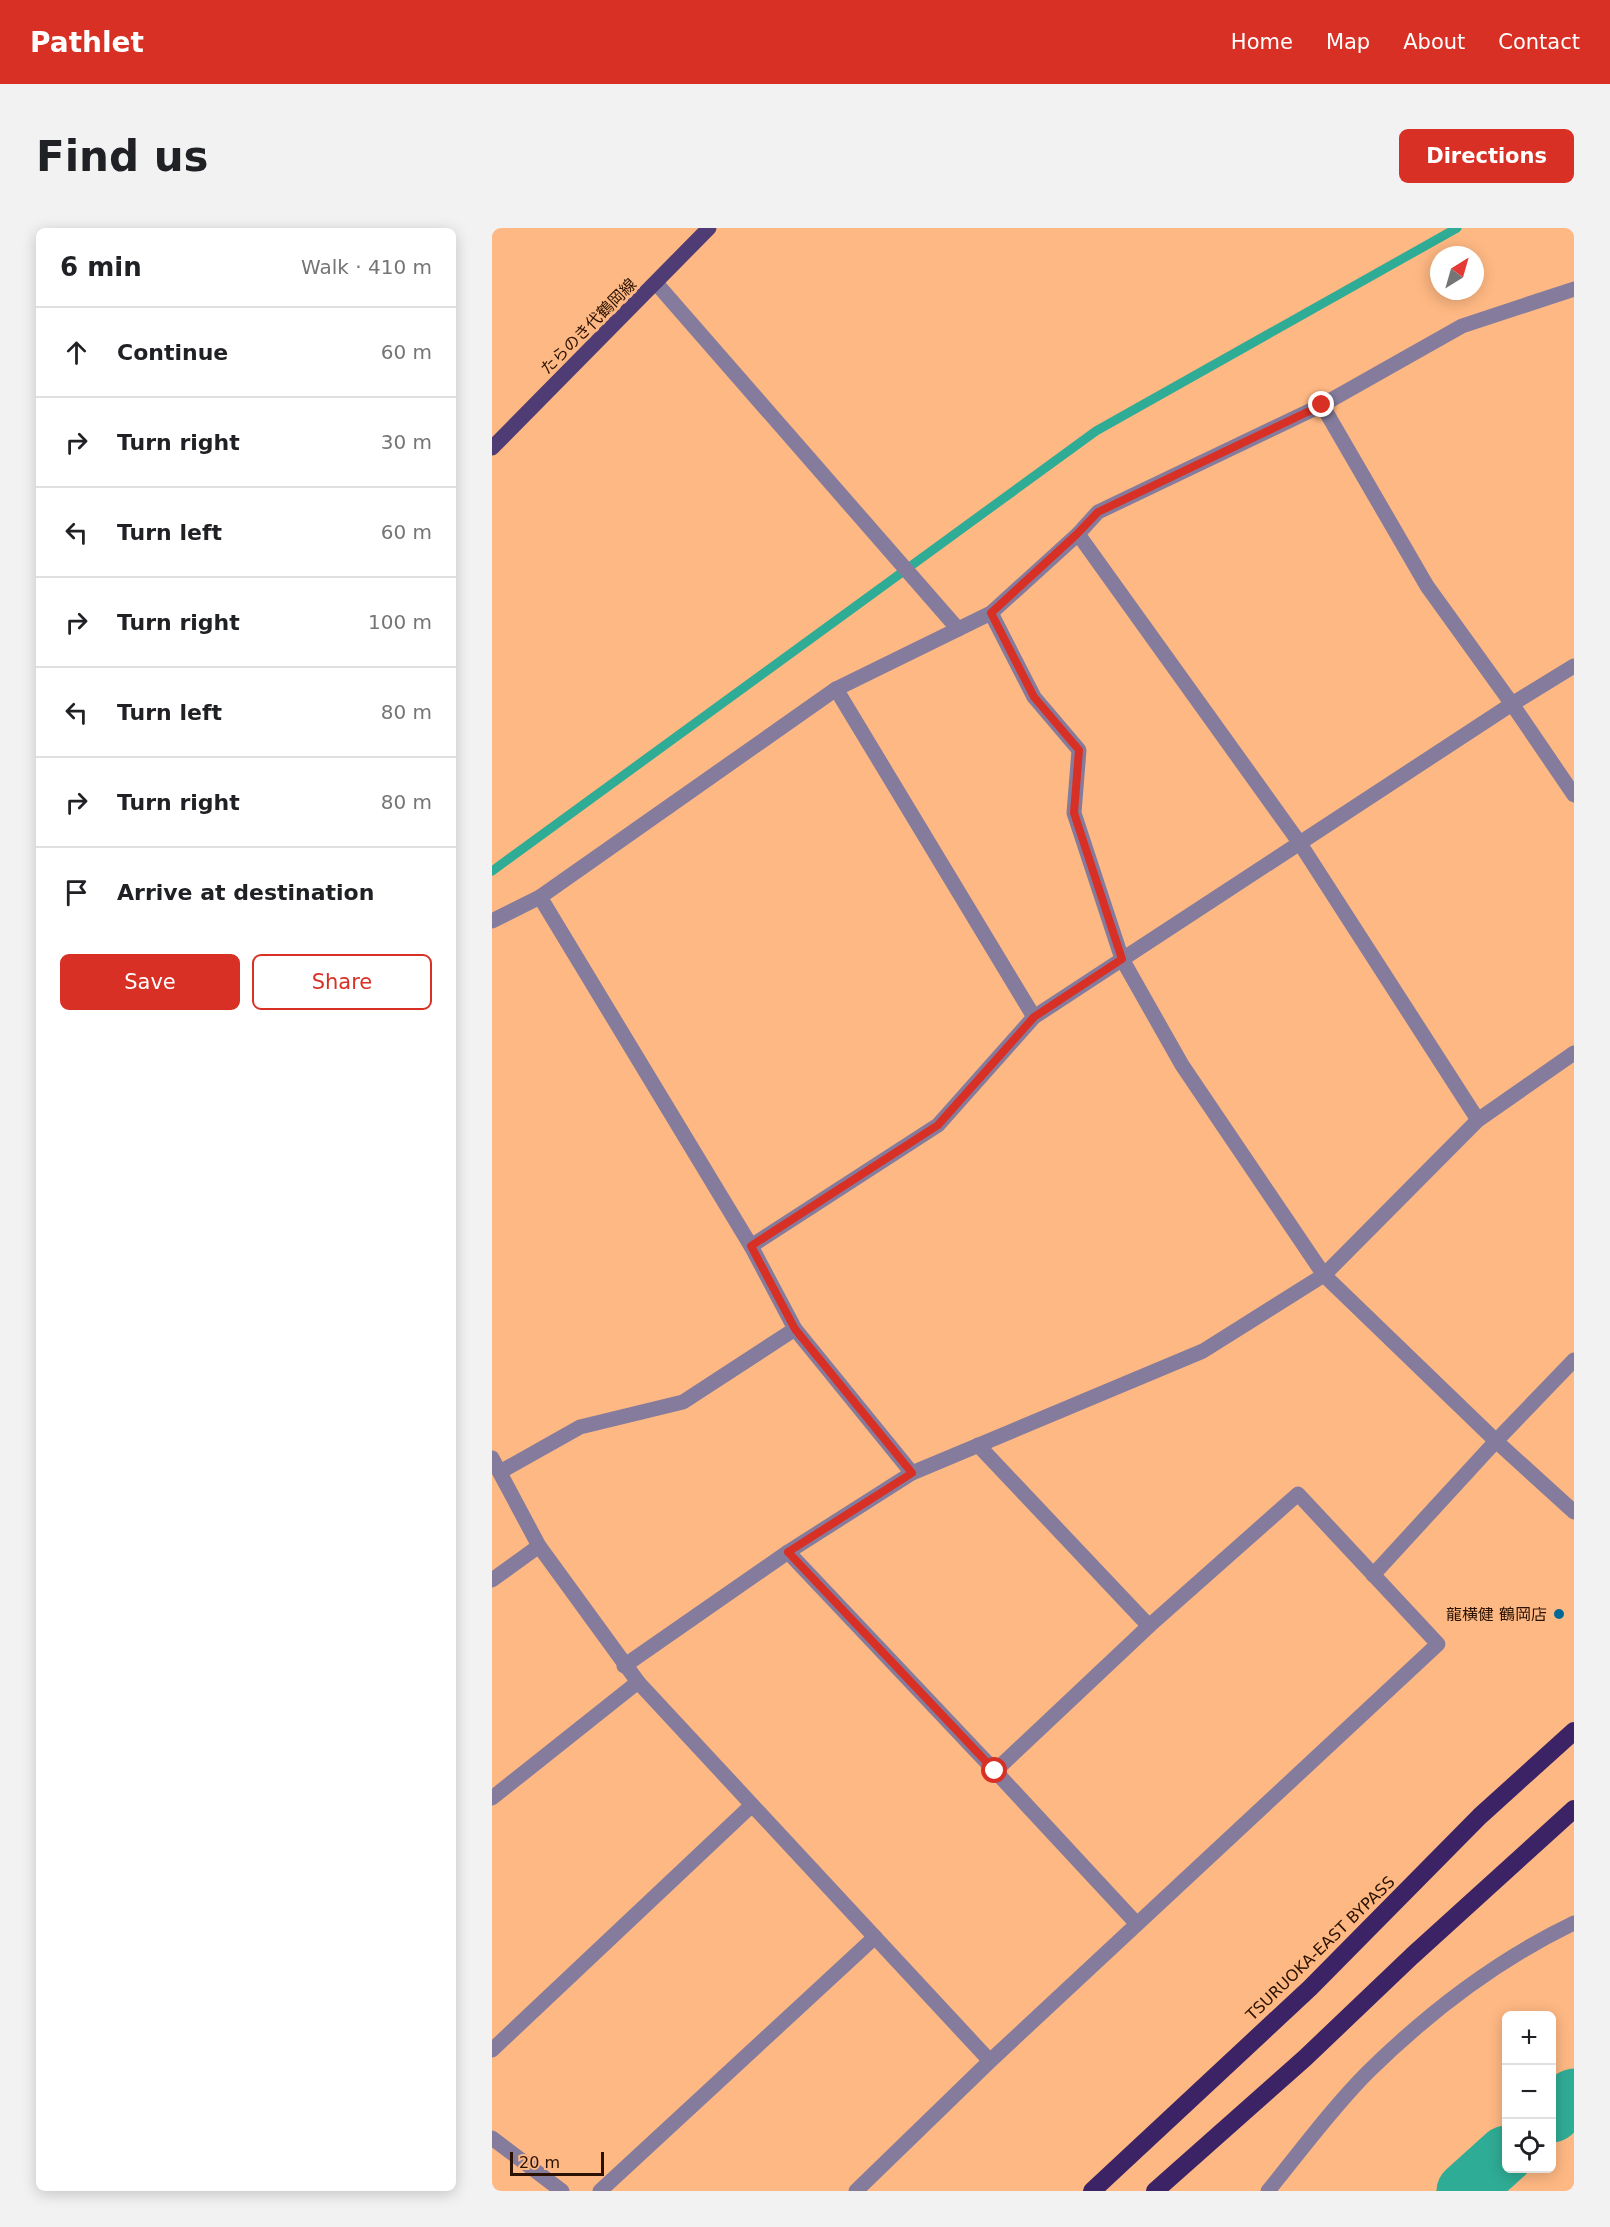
<!DOCTYPE html>
<meta charset="utf-8">
<style>
body{margin:0;font-family:"DejaVu Sans","Noto Sans JP",sans-serif;background:#f2f2f2;color:#202124}
.controls{position:absolute;right:18px;bottom:18px;display:grid;overflow:hidden;border-radius:9px;box-shadow:0 3px 15px #0003}
.controls button{width:54px;height:54px;display:grid;place-items:center;padding:0;border:0;border-bottom:2px solid #e0e0e0;background:#fff;color:#202124;font:30px sans-serif}
.compass{position:absolute;left:938px;top:18px;width:54px;height:54px;border-radius:50%;background:#fff;box-shadow:0 3px 15px #0003;rotate:37deg}
.scale{position:absolute;left:18px;bottom:15px;width:94px;box-sizing:border-box;padding-left:6px;border:3px solid #2a1100;border-top:0;font-size:16px;line-height:21px;white-space:nowrap;color:#2a1100;-webkit-text-stroke:4px #feb883;paint-order:stroke}
.stop{position:absolute;width:18px;height:18px;margin:-14px;border:4px solid #d93025;border-radius:50%;background:#fff}
.stop.end{background:#d93025;border-color:#fff;box-shadow:0 2px 6px #0008}
.list{margin:0;padding:0;list-style:none}
h2{display:flex;justify-content:space-between;align-items:center;height:78px;margin:0;padding:0 24px;font-size:26px}
h2 small{font-size:20px;font-weight:400;color:#757577}
.list li{display:grid;grid-template-columns:39px 1fr auto;gap:18px;align-items:center;box-sizing:border-box;height:90px;padding:0 24px;border-top:2px solid #e0e0e0}
.list b{display:block;font-size:22px;white-space:nowrap}
.list em{font-size:20px;font-style:normal;color:#757577}
.actions{display:flex;gap:12px;padding:18px 24px}
.actions a{flex:1;padding:14px 0;border:2px solid #d93025;border-radius:9px;text-align:center;font-size:21px;color:#d93025}
.actions .main{background:#d93025;color:#fff}
.icon{flex:none;width:33px;height:33px;fill:none;stroke:currentColor;stroke-width:2;stroke-linecap:round;stroke-linejoin:round}
.map{position:relative;flex:none;width:1082px;height:1963px;overflow:hidden;border-radius:9px}
header{display:flex;align-items:center;gap:36px;box-sizing:border-box;height:84px;padding:0 30px;background:#d93025;color:#fff}
header strong{font-size:28px}
nav{display:flex;gap:33px;margin-inline-start:auto;font-size:21px}
.intro{display:flex;align-items:center;justify-content:space-between;box-sizing:border-box;height:144px;padding:0 36px}
h1{margin:0;font-size:42px}
.button{padding:15px 27px;border-radius:9px;background:#d93025;color:#fff;font-size:21px;font-weight:700}
main{display:flex;gap:36px;padding:0 36px}
aside{flex:1;background:#fff;border-radius:9px;box-shadow:0 3px 15px #0003}
.map>svg:first-child{display:block}
.lines{fill:none;stroke-linecap:round;stroke-linejoin:round}
.stream{stroke:#2fac95;stroke-width:9}
.river{stroke:#2fac95;stroke-width:57}
.minor{stroke:#857c9d;stroke-width:15}
.major{stroke:#4f3c75;stroke-width:15}
.highway{stroke:#3c2365;stroke-width:18}
.route{stroke:#d93025;stroke-width:8}
.poi-dot{fill:#026997;stroke:#feb883;stroke-width:2}
.labels{text-anchor:middle;stroke-width:6;stroke-linejoin:round;paint-order:stroke}
.street-label{font-size:16px;fill:#2a1100;stroke:#feb883}
.poi-label{font-size:16px;fill:#2a1100;stroke:#feb883;text-anchor:end}
</style>
<header>
<strong>Pathlet</strong>
<nav><a>Home</a><a>Map</a><a>About</a><a>Contact</a></nav>
</header>
<div class="intro"><h1>Find us</h1><a class="button">Directions</a></div>
<main>
<aside>
<h2>6 min<small>Walk · 410 m</small></h2>
<ul class="list">
<li><svg class="icon" aria-label="ahead" viewBox="0 0 24 24"><path d="M12 20V5M6 11l6-6 6 6"/></svg><div><b>Continue</b></div><em>60 m</em></li>
<li><svg class="icon" aria-label="right" viewBox="0 0 24 24"><path d="M7 20v-9h11M14 6l5 5-5 5"/></svg><div><b>Turn right</b></div><em>30 m</em></li>
<li><svg class="icon" aria-label="left" viewBox="0 0 24 24"><path d="M17 20v-9H6M10 6l-5 5 5 5"/></svg><div><b>Turn left</b></div><em>60 m</em></li>
<li><svg class="icon" aria-label="right" viewBox="0 0 24 24"><path d="M7 20v-9h11M14 6l5 5-5 5"/></svg><div><b>Turn right</b></div><em>100 m</em></li>
<li><svg class="icon" aria-label="left" viewBox="0 0 24 24"><path d="M17 20v-9H6M10 6l-5 5 5 5"/></svg><div><b>Turn left</b></div><em>80 m</em></li>
<li><svg class="icon" aria-label="right" viewBox="0 0 24 24"><path d="M7 20v-9h11M14 6l5 5-5 5"/></svg><div><b>Turn right</b></div><em>80 m</em></li>
<li><svg class="icon" aria-label="arrive" viewBox="0 0 24 24"><path d="M6 21V4h12l-3 4 3 4H6"/></svg><div><b>Arrive at destination</b></div></li>
</ul>
<div class="actions"><a class="main">Save</a><a>Share</a></div>
</aside>
<div class="map">
<svg width="1082" height="1963" viewBox="0 0 1082 1963">
<rect width="100%" height="100%" fill="#feb883"/>
<g class="lines">
<!-- stream -->
<path class="stream" d="M0 643 604 203 965 0"/>
<!-- river -->
<g class="river">
<path d="M1060 1886 1073 1874 1082 1869"/>
<path d="M973 1963 1014 1926"/>
</g>
<!-- minor -->
<g class="minor">
<path d="M164 55 466 401"/>
<path d="M830 177 935 358 1020 476 1082 567"/>
<path d="M586 306 807 614 986 892"/>
<path d="M499 385 542 469 587 522 582 585 630 731 690 837 832 1047 1004 1213 1082 1284"/>
<path d="M344 461 542 789"/>
<path d="M48 669 259 1018 446 897 542 789 1020 476 1082 438"/>
<path d="M0 693 48 669 344 461 499 385 586 306 606 284 830 177 970 98 1082 61"/>
<path d="M259 1018 303 1101 420 1245"/>
<path d="M486 1217 657 1398"/>
<path d="M0 1230 47 1318 146 1454 498 1833"/>
<path d="M8 1244 88 1199 191 1174 303 1101"/>
<path d="M296 1324 503 1543 645 1696"/>
<path d="M881 1347 1004 1213 1082 1132"/>
<path d="M0 1352 47 1318"/>
<path d="M132 1438 296 1324 420 1245 711 1123 832 1047 986 892 1082 825"/>
<path d="M0 1570 146 1454"/>
<path d="M0 1822 260 1577"/>
<path d="M0 1910 70 1963"/>
<path d="M108 1963 383 1709"/>
<path d="M364 1963 498 1833 946 1416 806 1266 657 1398 503 1543"/>
<path d="M776 1963C808 1924 840 1880 876 1844 937 1784 1005 1732 1082 1695"/>
</g>
<!-- major -->
<path class="major" d="M0 220 217 0"/>
<!-- highway -->
<g class="highway">
<path d="M600 1963 818 1760 988 1588 1082 1503"/>
<path d="M663 1963 813 1830 920 1728 1082 1581"/>
</g>
</g>
<g class="lines">
<!-- route -->
<path class="route" d="M503 1543 296 1324 420 1245 303 1101 259 1018 446 897 542 789 630 731 582 585 587 522 542 469 499 385 585 306 606 284 830 177"/>
</g>
<!-- markers -->
<circle class="poi-dot" cx="1067" cy="1386" r="6"/>
<g class="labels">
<!-- street labels -->
<g class="street-label">
<text transform="translate(96 98) rotate(-45)" y="6">たらのき代鶴岡線</text>
<text transform="translate(828 1720) rotate(-44)" y="6">TSURUOKA-EAST BYPASS</text>
</g>
<!-- poi labels -->
<g class="poi-label">
<text x="1055" y="1392">龍横健 鶴岡店</text>
</g>
</g>
</svg>
<div class="controls">
<button>+</button>
<button>−</button>
<button><svg class="icon" aria-label="locate" viewBox="0 0 24 24"><circle cx="12" cy="12" r="6"/><path d="M12 2v4M12 18v4M2 12h4M18 12h4"/></svg></button>
</div>
<svg class="compass" viewBox="-18 -18 36 36"><path d="M0-13l5 13h-10z" fill="#e53935"/><path d="M0 13l5-13h-10z" fill="#757577"/></svg>
<div class="scale">20 m</div>
<div class="stop" style="left:503px;top:1543px"></div>
<div class="stop end" style="left:830px;top:177px"></div>
</div>
</main>
